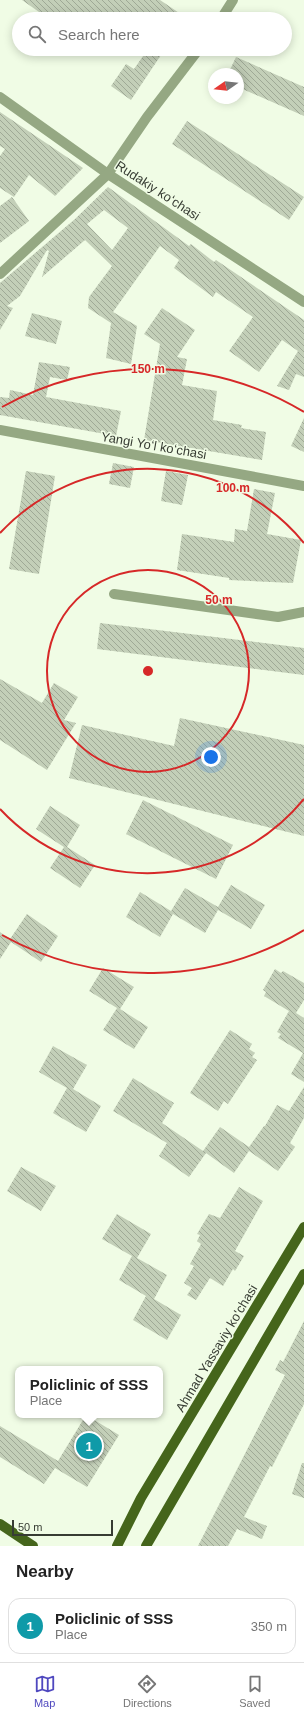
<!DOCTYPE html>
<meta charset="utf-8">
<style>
body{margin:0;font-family:Helvetica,sans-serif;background:#f2f2f2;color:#222}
.compass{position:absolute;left:208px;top:68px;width:36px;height:36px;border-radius:50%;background:#fff;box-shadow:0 2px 10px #0003;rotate:256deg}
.scale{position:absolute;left:12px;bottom:10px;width:101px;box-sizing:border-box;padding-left:4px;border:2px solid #373c33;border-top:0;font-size:11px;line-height:14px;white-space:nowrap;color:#373c33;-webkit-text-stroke:3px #f0fce5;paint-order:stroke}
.you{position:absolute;left:211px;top:757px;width:14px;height:14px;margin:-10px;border:3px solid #fff;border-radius:50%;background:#1a73e8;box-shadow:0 0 0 6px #1a73e833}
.badge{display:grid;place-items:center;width:26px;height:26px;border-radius:50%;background:#4f48bf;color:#fff;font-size:13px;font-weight:700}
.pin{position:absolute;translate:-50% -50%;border:2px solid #fff;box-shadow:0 1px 4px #0006}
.popup{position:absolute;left:15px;top:1366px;width:148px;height:52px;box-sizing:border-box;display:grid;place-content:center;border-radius:8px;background:#fff;filter:drop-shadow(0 1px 3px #0005);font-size:13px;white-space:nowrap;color:#767676}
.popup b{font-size:15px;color:#222}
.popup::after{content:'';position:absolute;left:50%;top:100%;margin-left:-8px;border:8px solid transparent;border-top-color:#fff}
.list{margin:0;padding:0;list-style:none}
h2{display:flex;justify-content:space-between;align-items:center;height:52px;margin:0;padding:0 16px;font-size:17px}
h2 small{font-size:13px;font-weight:400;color:#767676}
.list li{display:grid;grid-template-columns:26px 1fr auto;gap:12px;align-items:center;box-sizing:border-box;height:56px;margin:0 8px 8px;padding:0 8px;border:1px solid #e0e0e0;border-radius:12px}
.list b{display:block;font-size:15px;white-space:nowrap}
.list p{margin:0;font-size:13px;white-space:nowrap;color:#767676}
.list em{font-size:13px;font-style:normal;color:#767676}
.icon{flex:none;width:22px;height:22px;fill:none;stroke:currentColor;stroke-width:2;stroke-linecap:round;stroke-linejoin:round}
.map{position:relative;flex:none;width:304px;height:1546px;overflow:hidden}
.search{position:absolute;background:#fff;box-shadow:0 2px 10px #0003;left:12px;right:12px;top:12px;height:44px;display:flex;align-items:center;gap:10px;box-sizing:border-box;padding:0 14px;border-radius:22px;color:#767676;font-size:15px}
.sheet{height:116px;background:#fff}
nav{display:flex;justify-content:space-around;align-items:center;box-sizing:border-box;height:56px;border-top:1px solid #e0e0e0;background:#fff;font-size:11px;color:#767676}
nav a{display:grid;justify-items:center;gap:2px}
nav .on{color:#4f48bf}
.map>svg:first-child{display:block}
.building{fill:url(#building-back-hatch);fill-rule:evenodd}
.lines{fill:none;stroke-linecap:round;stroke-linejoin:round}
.minor{stroke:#95a883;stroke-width:10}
.major{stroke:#45651b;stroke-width:10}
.ring{fill:none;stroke:#d62828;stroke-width:2}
.labels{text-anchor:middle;stroke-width:3;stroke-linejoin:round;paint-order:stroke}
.street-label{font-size:13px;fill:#373c33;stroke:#f0fce5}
.centre{fill:#d62828;stroke:#f0fce5;stroke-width:2}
.ring-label{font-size:12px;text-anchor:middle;font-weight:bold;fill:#d62828;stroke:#f0fce5;stroke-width:3;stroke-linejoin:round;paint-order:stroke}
</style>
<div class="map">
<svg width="304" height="1546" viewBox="0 0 304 1546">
<defs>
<pattern id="building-back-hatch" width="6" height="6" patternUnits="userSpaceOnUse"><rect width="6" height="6" fill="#c3cfb8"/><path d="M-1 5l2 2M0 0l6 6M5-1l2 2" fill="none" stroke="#9fa996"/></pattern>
</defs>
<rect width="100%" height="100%" fill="#f0fce5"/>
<!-- building -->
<g class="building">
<path d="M22 0H160L188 19H49Z"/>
<path d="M148 49H165L131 100 111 86 126 64 134 69Z"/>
<path d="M236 57 304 87V116L238 87V74H228Z"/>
<path d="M0 112 49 145 83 168 55 196 29 175 14 197 0 188V156L5 149 0 146Z"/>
<path d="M187 121 304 197 289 220 172 144Z"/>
<path d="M108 187 189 246 191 244 214 262 216 260 304 320V377L296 374 289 390 277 386 298 351 282 340 259 372 229 351 253 317 216 292 213 297 174 268 179 260 160 246 113 312 137 326 131 364 106 358 111 323 88 308 89 297 112 266 85 240 42 277 49 251 47 250 20 296 7 306 13 308 0 330V283L75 219ZM104 210 128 228 112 250 87 224Z"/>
<path d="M12 197 29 221 0 243V206Z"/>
<path d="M162 308 195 330 177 357 187 359 182 385 217 391 213 420 242 425 241 428 266 432 262 460 144 440 160 344 144 334Z"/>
<path d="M32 313 62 321 56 344 25 336Z"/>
<path d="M39 362 70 367 67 380 50 377 46 397 121 411 116 436 0 415V397L9 398 10 390 33 395Z"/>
<path d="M304 418V452L291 446Z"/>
<path d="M113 463 134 467 130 488 109 484Z"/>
<path d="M26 471 55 476 39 574 9 569Z"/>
<path d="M166 471 188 475 182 505 161 501Z"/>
<path d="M254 489 275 493 267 534 301 540 293 583 229 580V578L177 570 182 534 234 542 235 529 247 531Z"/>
<path d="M100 623 304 648V675L97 649Z"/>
<path d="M0 679 42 703 54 683 78 697 64 720 76 723 47 770 0 740Z"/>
<path d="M180 718 304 745V836L69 778 82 725 174 746Z"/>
<path d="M143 800 233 845 216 879 126 834Z"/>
<path d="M50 806 80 825 67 847 95 865 80 888 50 868 64 847 36 829Z"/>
<path d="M231 885 265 905 251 929 218 910 205 933 173 914 160 937 126 917 140 892 171 911 185 888 218 907Z"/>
<path d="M27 914 58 936 41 962 11 942 0 959V932L10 939Z"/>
<path d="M103 968 134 987 120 1009 148 1027 134 1049 103 1030 117 1008 89 991Z"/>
<path d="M275 969 281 973 283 971 304 983V1000L296 1013 304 1018V1082L291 1074 303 1053 278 1038 281 1034 277 1032 289 1011 264 996 266 992 263 990Z"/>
<path d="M230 1030 252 1044 249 1049 255 1053 252 1057 257 1060 228 1104 224 1101 218 1111 190 1093Z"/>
<path d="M53 1046 87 1065 73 1089 101 1106 86 1132 53 1113 67 1088 39 1072Z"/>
<path d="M133 1078 174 1103 162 1123 203 1151 220 1127 249 1147 264 1126H265L277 1105 289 1111 304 1087V1118L290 1143 295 1147 278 1171 249 1151 234 1173 206 1153 189 1177 159 1156 167 1143 113 1111Z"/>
<path d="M21 1167 56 1186 41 1211 7 1191Z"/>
<path d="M239 1187 263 1201 235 1251 244 1256 235 1271 233 1269 223 1286 210 1278 196 1300 187 1295 192 1288 184 1283 194 1266 190 1264 201 1244 197 1241 200 1235 197 1234 209 1214 220 1218Z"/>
<path d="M117 1214 151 1234 137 1258 167 1275 154 1299 181 1315 167 1340 133 1320 146 1296 119 1280 132 1256 102 1239Z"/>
<path d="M304 1321V1404L272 1467 270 1466 244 1517 267 1526 262 1539 237 1529 228 1546H198L285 1375 275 1370 280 1360 283 1362Z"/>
<path d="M86 1415 119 1435 87 1487 55 1468 44 1484 0 1457V1426L58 1461Z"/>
<path d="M302 1463H304V1498L292 1494Z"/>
</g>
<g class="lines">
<!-- minor -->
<g class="minor">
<path d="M221 19 233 0"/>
<path d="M0 97 108 174 304 302"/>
<path d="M0 274 108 174 147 117 199 49"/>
<path d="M0 430 304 486"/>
<path d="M114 594 278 617 304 612"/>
</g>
<!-- major -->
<g class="major">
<path d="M0 1524 33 1546"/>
<path d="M117 1546 141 1498 304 1227"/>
<path d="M146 1546 304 1274"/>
</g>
</g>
<!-- distance rings -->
<g class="ring">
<circle cx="148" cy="671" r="101"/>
<path d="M304 799A202 202 0 0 1 0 809M0 533A202 202 0 0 1 304 543"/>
<path d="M304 930A302 302 0 0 1 2 935M2 407A302 302 0 0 1 304 412"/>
</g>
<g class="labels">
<!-- street labels -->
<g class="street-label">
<text transform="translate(158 190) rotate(33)" y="5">Rudakiy koʻchasi</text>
<text transform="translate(154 445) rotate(10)" y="5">Yangi Yoʻl koʻchasi</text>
<text transform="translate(216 1348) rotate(-59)" y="5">Ahmad Yassaviy ko'chasi</text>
</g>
</g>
<circle cx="148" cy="671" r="6" class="centre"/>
<g class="ring-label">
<text x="148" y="373">150 m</text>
<text x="233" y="492">100 m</text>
<text x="219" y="604">50 m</text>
</g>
</svg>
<svg class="compass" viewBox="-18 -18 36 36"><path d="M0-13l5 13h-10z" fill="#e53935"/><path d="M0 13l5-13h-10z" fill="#767676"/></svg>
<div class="scale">50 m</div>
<div class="you"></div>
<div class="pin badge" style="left:89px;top:1446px;background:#0f9aa8">1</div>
<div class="popup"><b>Policlinic of SSS</b>Place</div>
<div class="search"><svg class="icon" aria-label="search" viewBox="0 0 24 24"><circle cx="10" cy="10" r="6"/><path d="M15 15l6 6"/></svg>Search here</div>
</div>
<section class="sheet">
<h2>Nearby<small></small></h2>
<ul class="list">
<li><span class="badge" style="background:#0f9aa8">1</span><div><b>Policlinic of SSS</b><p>Place</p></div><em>350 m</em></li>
</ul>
</section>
<nav>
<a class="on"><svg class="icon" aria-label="map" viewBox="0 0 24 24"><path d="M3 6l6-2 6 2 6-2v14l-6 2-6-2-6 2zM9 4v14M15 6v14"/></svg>Map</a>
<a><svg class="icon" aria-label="directions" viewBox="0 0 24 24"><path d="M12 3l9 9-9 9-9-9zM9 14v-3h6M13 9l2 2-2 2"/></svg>Directions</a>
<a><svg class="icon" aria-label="saved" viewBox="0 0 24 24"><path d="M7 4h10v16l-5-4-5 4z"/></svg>Saved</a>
</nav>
